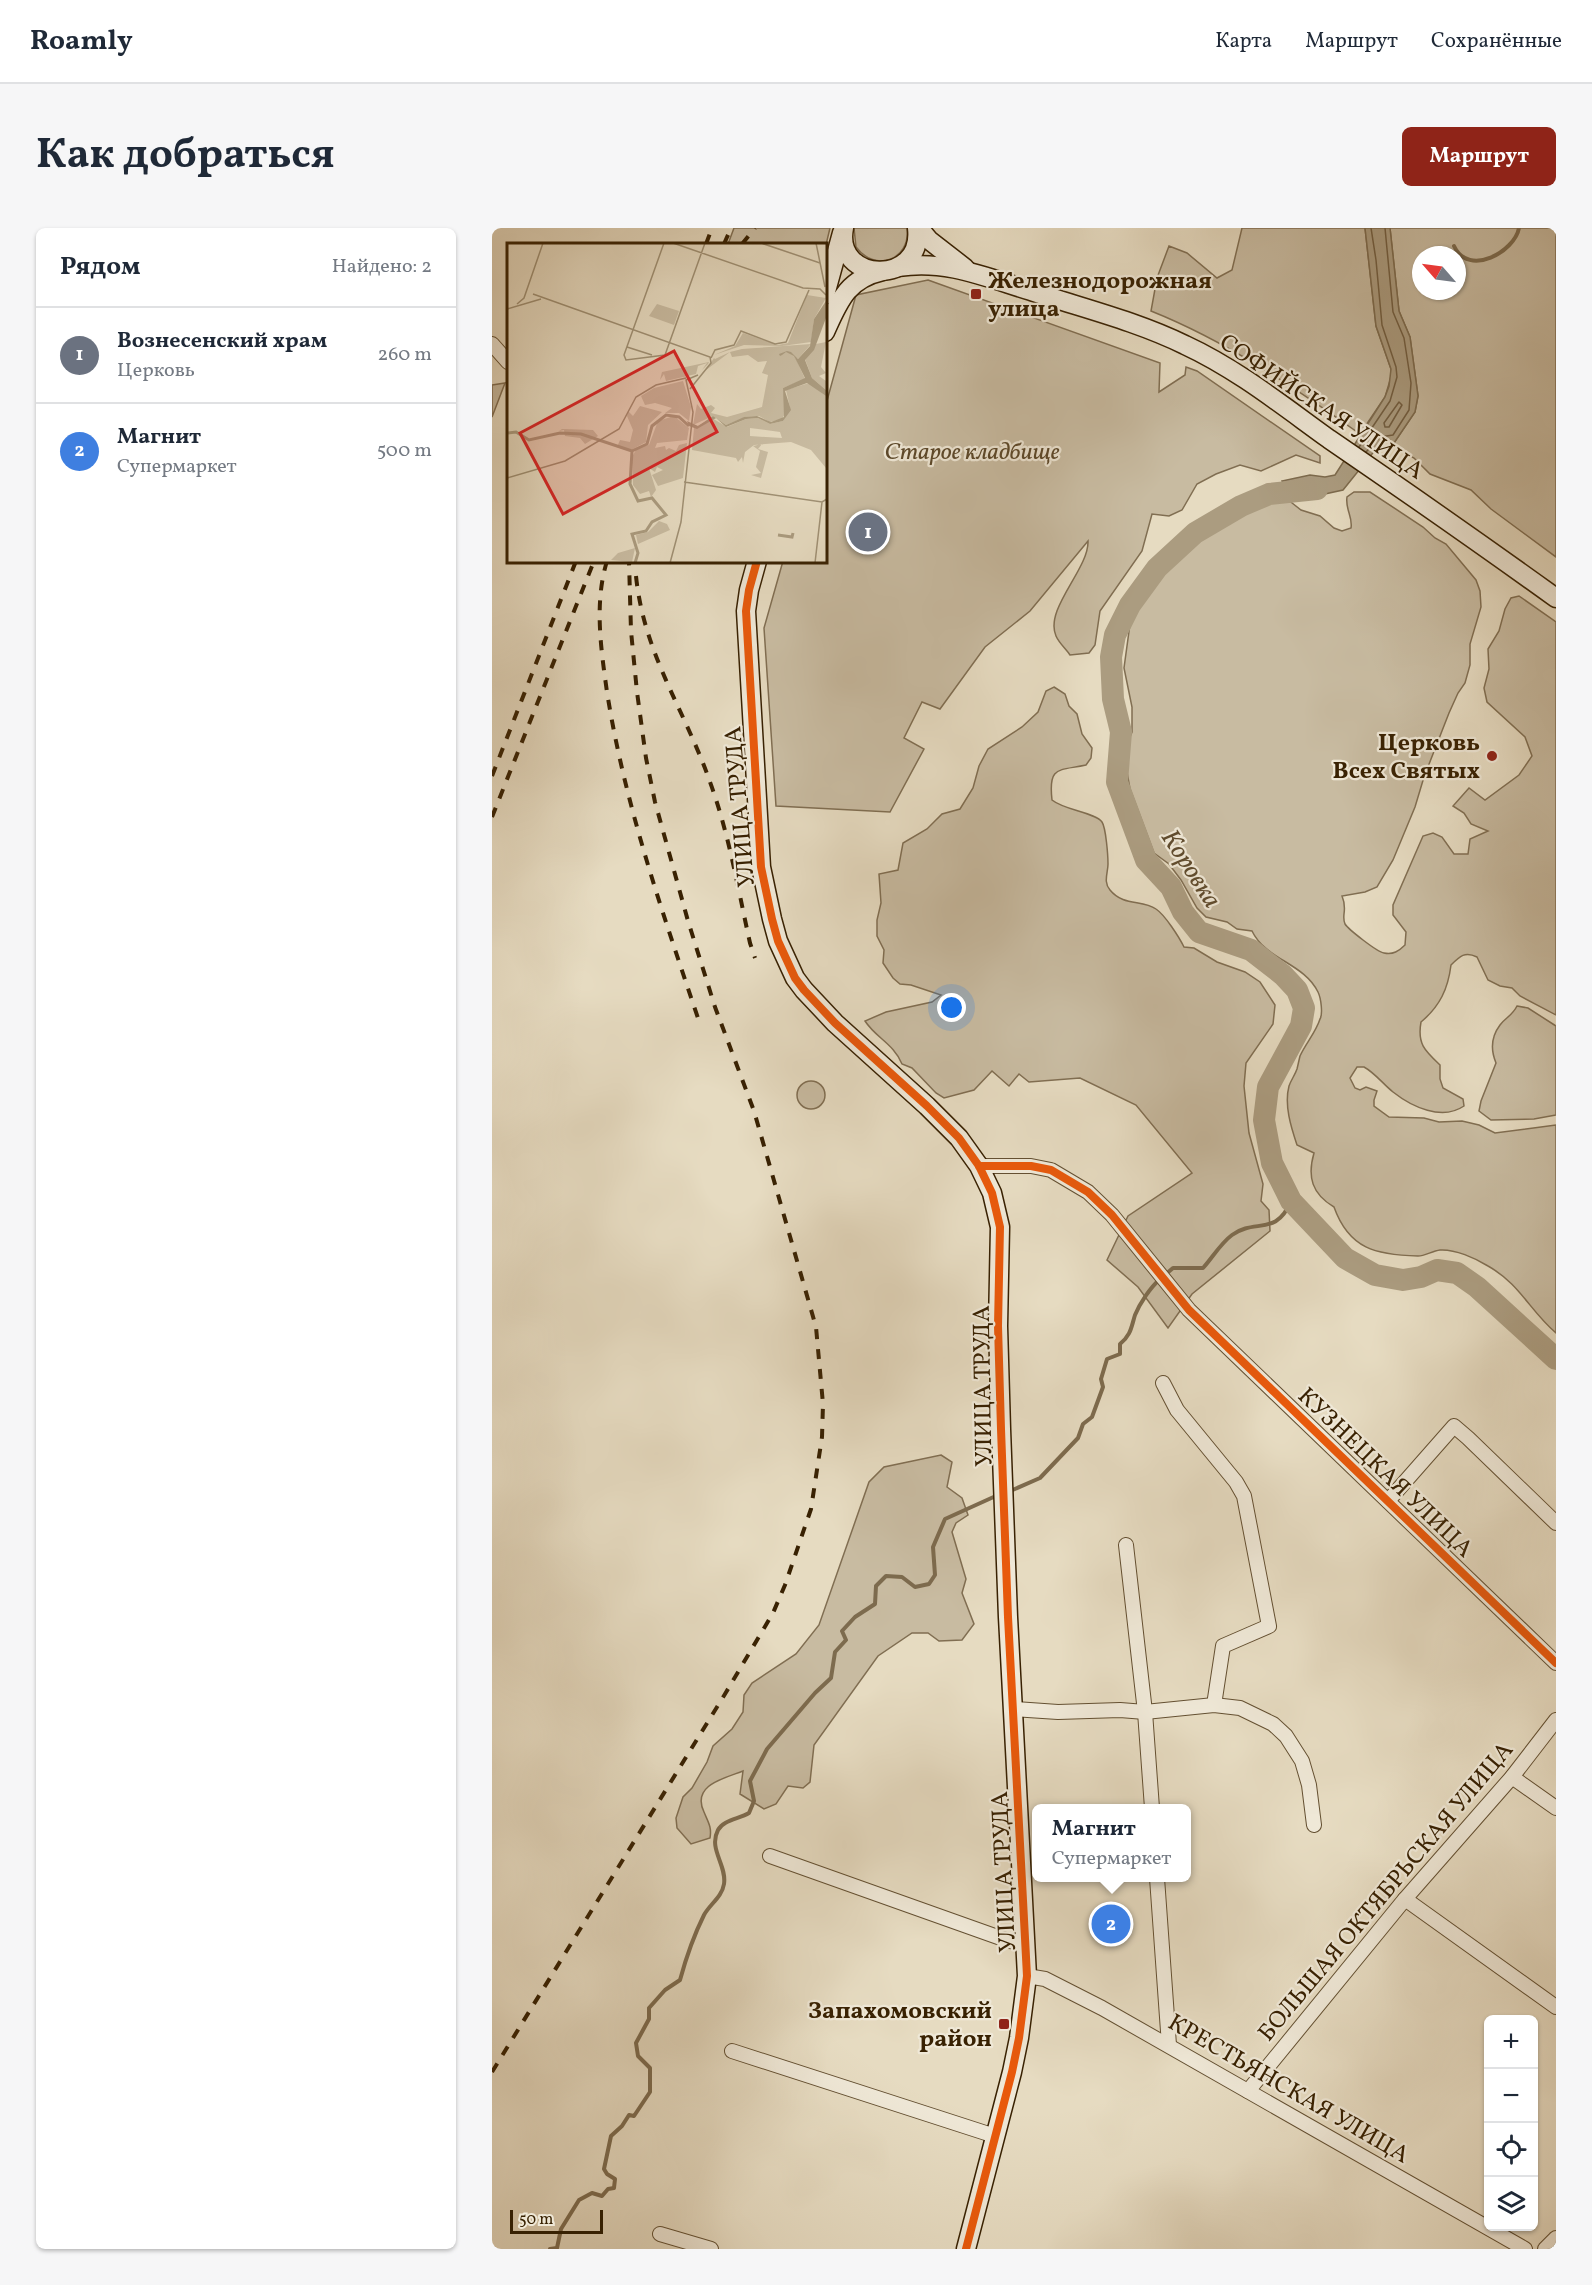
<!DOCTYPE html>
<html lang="ru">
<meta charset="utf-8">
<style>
body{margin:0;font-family:Vollkorn,serif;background:#f6f6f7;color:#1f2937}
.controls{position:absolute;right:18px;bottom:18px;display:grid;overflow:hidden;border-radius:9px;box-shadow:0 2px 4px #0004}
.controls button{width:54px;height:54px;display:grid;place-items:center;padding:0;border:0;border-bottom:2px solid #e0e1e3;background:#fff;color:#1f2937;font:30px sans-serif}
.compass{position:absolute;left:920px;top:18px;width:54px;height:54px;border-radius:50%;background:#fff;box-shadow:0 2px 4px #0004;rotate:298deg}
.scale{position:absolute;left:18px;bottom:15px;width:93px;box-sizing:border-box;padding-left:6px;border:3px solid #382102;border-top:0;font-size:16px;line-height:21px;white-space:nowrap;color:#382102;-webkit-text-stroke:4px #efe8d7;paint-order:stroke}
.you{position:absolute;left:460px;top:780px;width:21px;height:21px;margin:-15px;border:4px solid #fff;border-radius:50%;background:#1a73e8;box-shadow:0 0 0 9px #1a73e833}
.badge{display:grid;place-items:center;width:39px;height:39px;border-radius:50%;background:#8f2418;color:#fff;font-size:20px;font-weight:700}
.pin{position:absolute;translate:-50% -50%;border:3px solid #fff;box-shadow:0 2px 6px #0006}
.popup{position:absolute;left:540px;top:1576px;width:159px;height:78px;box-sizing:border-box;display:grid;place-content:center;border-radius:9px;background:#fff;filter:drop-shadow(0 2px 4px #0005);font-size:20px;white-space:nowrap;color:#747a83}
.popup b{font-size:22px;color:#1f2937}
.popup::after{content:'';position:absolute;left:50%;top:100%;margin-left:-12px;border:12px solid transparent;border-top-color:#fff}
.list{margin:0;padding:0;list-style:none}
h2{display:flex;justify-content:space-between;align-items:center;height:78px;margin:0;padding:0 24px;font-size:26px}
h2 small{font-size:20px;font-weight:400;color:#747a83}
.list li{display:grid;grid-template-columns:39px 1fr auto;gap:18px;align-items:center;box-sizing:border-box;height:96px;padding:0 24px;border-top:2px solid #e0e1e3}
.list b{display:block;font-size:22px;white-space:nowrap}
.list p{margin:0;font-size:20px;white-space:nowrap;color:#747a83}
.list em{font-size:20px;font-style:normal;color:#747a83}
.icon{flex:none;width:33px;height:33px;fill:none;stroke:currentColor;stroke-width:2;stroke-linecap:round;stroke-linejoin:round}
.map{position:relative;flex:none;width:1064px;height:2021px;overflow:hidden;border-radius:9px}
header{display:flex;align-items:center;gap:36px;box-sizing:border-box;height:84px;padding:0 30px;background:#fff;border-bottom:2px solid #e0e1e3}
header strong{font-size:28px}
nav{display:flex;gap:33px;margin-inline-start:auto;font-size:21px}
.intro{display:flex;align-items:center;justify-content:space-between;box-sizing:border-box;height:144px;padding:0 36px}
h1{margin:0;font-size:42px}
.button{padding:15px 27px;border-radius:9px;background:#8f2418;color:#fff;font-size:21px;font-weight:700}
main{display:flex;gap:36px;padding:0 36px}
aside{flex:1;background:#fff;border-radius:9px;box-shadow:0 2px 4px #0004}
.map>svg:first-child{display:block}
.green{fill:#c8bba1;stroke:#806e52;stroke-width:1.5;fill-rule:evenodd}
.water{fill:#ab9c80;stroke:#7d6b4e;stroke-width:1.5}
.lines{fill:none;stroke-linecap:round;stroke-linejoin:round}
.shore{stroke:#725e41;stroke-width:1.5}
.stream{stroke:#7d6b4e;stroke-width:4}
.river{stroke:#ab9c80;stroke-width:22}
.street-casing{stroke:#645032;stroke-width:16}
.secondary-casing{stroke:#382102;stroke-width:21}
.street{stroke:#efe8d7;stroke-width:14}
.secondary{stroke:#efe8d7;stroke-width:18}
.rail{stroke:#382102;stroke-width:4;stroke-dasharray:10 10;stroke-linecap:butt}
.cycleway-casing{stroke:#efe8d7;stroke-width:11}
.cycleway{stroke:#e8590c;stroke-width:8}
.poi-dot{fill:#8f2418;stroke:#efe8d7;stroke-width:2}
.labels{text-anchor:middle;stroke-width:4.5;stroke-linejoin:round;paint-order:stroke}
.poi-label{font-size:24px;font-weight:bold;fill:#382102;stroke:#efe8d7;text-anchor:end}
.street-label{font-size:24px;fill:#382102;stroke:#efe8d7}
.park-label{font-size:24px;font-style:italic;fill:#5c482a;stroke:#efe8d7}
.water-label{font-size:26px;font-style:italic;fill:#604c2e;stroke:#efe8d7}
.inset-river{fill:none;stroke:#ab9c80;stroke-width:3}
.inset-road{fill:none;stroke:#a09175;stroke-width:1.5}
.view{fill:#d62828;fill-opacity:0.15;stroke:#d62828;stroke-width:3}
.inset-edge{fill:none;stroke:#382102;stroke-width:3}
</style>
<header>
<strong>Roamly</strong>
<nav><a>Карта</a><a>Маршрут</a><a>Сохранённые</a></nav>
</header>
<div class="intro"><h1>Как добраться</h1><a class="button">Маршрут</a></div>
<main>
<aside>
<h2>Рядом<small>Найдено: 2</small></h2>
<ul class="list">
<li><span class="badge" style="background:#6b7280">1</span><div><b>Вознесенский храм</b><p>Церковь</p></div><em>260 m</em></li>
<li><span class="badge" style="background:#3f7fe0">2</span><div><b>Магнит</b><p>Супермаркет</p></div><em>500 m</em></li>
</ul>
</aside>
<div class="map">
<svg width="1064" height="2021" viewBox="0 0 1064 2021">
<rect width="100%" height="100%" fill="#e6dbc1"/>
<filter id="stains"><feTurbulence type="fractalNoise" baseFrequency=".00333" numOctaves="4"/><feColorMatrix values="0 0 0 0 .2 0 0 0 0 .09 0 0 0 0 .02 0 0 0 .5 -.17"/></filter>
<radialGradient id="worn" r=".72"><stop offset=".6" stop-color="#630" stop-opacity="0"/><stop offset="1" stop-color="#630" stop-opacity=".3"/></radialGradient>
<!-- green -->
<g class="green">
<path d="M242 0H338L333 21V16H236Z"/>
<path d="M362 0H415C419 32 383 45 364 19Z"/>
<path d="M750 0H873L884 98 899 141V149L893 169 868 206C802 159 734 113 659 83L665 50 677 18 695 25 725 50 740 42Z"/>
<path d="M898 0H1064V329L999 281 979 262 938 246 922 230 908 222 902 215 923 184 926 168 918 109 907 83ZM929 27H965V63H929Z"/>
<path d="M436 52 668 135 667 164 693 147 694 139 705 143 828 228V235L804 227 769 243 748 237 724 246 705 256 690 282 677 288 660 286 650 323 608 383 603 417 597 425 578 427C574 421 567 415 564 408 552 381 597 341 596 313L538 383 493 419 448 481 430 474 412 510 432 521 398 584 284 578 272 400 291 333H333V180L364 67Z"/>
<path d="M13 155 0 189V157Z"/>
<path d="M862 264H878L931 299 943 310 954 316 984 352 988 363 989 379 978 416V437L973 455 966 465 957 485 932 549 923 579 901 632 885 659 873 664 850 668C856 682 849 687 853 696 856 701 885 724 892 725 901 727 907 723 913 717L914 704 901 687V677L931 608 941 605 950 609 962 626H976L978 611 996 603 979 596 972 585 961 578 977 560 993 572 1027 547 1040 528 1033 509 995 474 992 460 997 441 996 421 1007 403 1013 381 1019 370 1027 368 1064 394V787L1028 768 1020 760 1008 758 996 752 985 729C973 723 968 728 959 737 956 761 948 778 929 794 925 816 933 823 948 837V851L951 860 971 871 972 878C950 893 920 879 901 864 891 856 883 845 872 839H865L858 850 863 860 868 862 874 859 885 863 882 872V878L897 889 932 890 947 894 970 893 987 897 1003 905 1064 897V1105C1038 1083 1028 1056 996 1038 983 1030 963 1021 948 1022 940 1023 933 1028 926 1028 884 1027 857 1021 842 979 820 966 815 949 822 925L805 917C799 899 792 877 797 858 799 852 803 847 805 841 806 837 807 832 808 828 814 815 824 804 828 791 831 786 829 770 826 764 812 735 774 732 760 703L745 701 735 694 714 689 705 680 689 652 677 636 662 625 638 561 635 544V516L640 504V479L632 440 638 396 664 352 688 327 716 304 766 276 795 271 809 282 828 288 842 300 850 303 859 300C861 289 853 281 855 269Z"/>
<path d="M562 459 573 466 577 478 585 486 590 506 600 520 599 530 594 537C567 543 556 537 560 572 572 582 604 585 610 594 614 600 616 628 616 636 616 645 611 654 618 662 632 679 650 671 664 681 673 687 687 709 692 719L702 720 725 734 753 744 768 754 783 777 781 796 754 835 752 858 757 905 771 956 769 973 777 982 778 1003 700 1066 676 1100 646 1059 615 1032 636 988 700 945 644 877 588 850 537 854 527 846 517 858 500 843 482 862 452 870 444 865 420 840 410 836C402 816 384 810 373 793L394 784 440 774 449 767 419 757 408 756 401 750 391 735 392 722 385 708V692L389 675 387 646 406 642 411 615 435 601 450 586 468 581 481 560 487 538 496 521 530 499 546 484 554 463Z"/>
<path d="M1025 778 1036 780 1064 798V887L1042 891 999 892 987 883 989 873 1004 835C999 823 999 809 1008 797 1014 789 1020 788 1025 778Z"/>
<circle cx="319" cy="867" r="14"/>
<path d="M449 1227 460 1234 455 1259 470 1270 476 1287 464 1295 460 1304 474 1351 470 1365 482 1396 470 1412 447 1413 436 1405H420L386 1428 322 1517 318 1554 311 1560 296 1558 284 1576 272 1581 248 1566 251 1543C233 1550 199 1557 212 1584 216 1594 220 1599 218 1610L199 1616 185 1600 184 1590 191 1569 200 1560 215 1534 221 1518 240 1501 251 1484 252 1467 260 1455 304 1426 327 1397 377 1254 392 1239Z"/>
</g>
<!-- water -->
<path class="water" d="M873 0H898L907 83 918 109 926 168 923 184 902 215 895 213 888 216 851 262 801 273 790 253 818 247 833 249 843 247 893 169 897 158 899 141 884 98Z"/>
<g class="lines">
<!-- shore -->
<g class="shore">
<path d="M907 174 910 177 897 199H893L892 195Z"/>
<path d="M867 219 898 173 905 149 904 139 890 97 884 32 879 0"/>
<path d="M874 224 888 209 901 207 917 182 919 155 912 110 901 84 893 0"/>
<path d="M818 253 830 255 832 259 806 266 803 264 801 260 802 257Z"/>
</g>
<!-- stream -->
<g class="stream">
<path d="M962 18C977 50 1023 23 1027 0"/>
<path d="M674 1046 681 1040H711C720 1030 729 1015 740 1007 763 990 784 1009 799 973"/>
<path d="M516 1264 548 1250 586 1210 591 1196 600 1189 611 1159 609 1151 615 1131 628 1126V1116C639 1107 639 1100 643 1087 648 1075 658 1060 668 1051"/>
<path d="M58 2021 65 2020 69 2001 87 1972 100 1965 110 1968 116 1961 122 1960 123 1951 115 1946 112 1941 119 1908 130 1898 137 1887 142 1888 158 1864V1840L146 1828 144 1815 157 1791V1780L173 1762 188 1752C194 1730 202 1707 212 1687 218 1676 230 1669 232 1656 235 1637 216 1621 226 1602 231 1592 247 1591 257 1585L262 1573 258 1553 275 1521 323 1465 339 1450 343 1424 354 1412 350 1403 363 1389 383 1376 384 1358 394 1348 410 1349 423 1359 437 1356 443 1347 441 1319 453 1291 506 1267"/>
</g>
<!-- river -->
<path class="river" d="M825 261 777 266 749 278 703 305 665 340 638 377 623 407 619 429 621 471 629 504 625 554 654 632 679 659 691 684 707 704 759 722 791 747 805 762 812 780 809 798 776 859 772 892 780 935 799 973 853 1030 883 1047 911 1052 929 1049 945 1042 965 1045 985 1059 1064 1131"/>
<!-- street casing -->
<g class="street-casing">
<g id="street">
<path d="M0 116 16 134"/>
<path d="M487 938H539L559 942 596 964 620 987 697 1082 1064 1435"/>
<path d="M671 1155 685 1182 744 1254 752 1268 777 1398 731 1418 722 1477"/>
<path d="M896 1273 962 1198 976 1210 1064 1295"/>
<path d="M634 1317 653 1484 660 1580"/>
<path d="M522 1481 566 1484 628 1482 653 1484 722 1477 748 1480 781 1496 794 1508 810 1533 817 1557 822 1597"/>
<path d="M1020 1549 1064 1580"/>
<path d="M278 1628 517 1713 535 1715"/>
<path d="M665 1650 677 1817"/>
<path d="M913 1671 1064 1779"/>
<path d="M535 1748 553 1751 610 1780 1033 2021"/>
<path d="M240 1823 503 1908"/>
<path d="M756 1863 913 1671 1020 1549 1064 1492"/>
<path d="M168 2006 219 2021"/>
<path d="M1053 2021 1064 2010"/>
</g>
</g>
<!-- secondary casing -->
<g class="secondary-casing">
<g id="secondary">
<path d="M352 0C341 55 432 59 425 0"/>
<path d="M427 0 437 12 473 40"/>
<path d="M407 39C453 31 496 50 539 63 590 80 644 93 693 117 745 141 791 178 837 211 913 263 989 316 1064 370"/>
<path d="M333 67 350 5"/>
<path d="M333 104C347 73 355 51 391 43"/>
<path d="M265 333 257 362 254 383 269 639 280 691 286 713 303 750 312 762 343 795 435 878 467 910 487 938 500 965 508 999 506 1098 509 1201 516 1389 535 1748 527 1810 520 1844 474 2021"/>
</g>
</g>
<!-- street -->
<use href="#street" class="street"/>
<!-- secondary -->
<use href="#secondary" class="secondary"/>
<!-- rail -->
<g class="rail">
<path d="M214 16 220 0"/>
<path d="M232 16 239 0"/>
<path d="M250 16 263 0"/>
<path d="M115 333C102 375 109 421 115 464 133 578 171 686 208 796"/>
<path d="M144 348C152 427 193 482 218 554 237 606 246 661 258 715L263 730"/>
<path d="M0 548 84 333"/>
<path d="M0 589 102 333"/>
<path d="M0 1844 233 1466 281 1385 293 1357 319 1281 330 1209 331 1176 324 1099 262 883 223 779 196 693 163 574 154 530 145 464 139 403 137 333"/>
</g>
<!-- cycleway casing -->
<g class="cycleway-casing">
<g id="cycleway">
<path d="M265 333 257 362 254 383 269 639 280 691 286 713 303 750 312 762 343 795 435 878 467 910 487 938 500 965 508 999 506 1098 509 1201 516 1389 535 1748 527 1810 520 1844 474 2021"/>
<path d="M487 938H539L559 942 596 964 620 987 697 1082 1064 1435"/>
</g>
</g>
<!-- cycleway -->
<use href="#cycleway" class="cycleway"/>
</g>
<!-- markers -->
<g class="poi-dot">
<rect x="478" y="60" width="12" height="12" rx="3"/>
<circle cx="1000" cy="528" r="6"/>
<rect x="506" y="1790" width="12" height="12" rx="3"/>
</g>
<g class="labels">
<!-- poi labels -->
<g class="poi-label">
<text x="496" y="60" text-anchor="start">Железнодорожная<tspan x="496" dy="28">улица</tspan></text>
<text x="988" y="522">Церковь<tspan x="988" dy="28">Всех Святых</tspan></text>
<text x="500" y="1790">Запахомовский<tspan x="500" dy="28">район</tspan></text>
</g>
<!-- street labels -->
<g class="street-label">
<text transform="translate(830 178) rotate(34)" y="8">СОФИЙСКАЯ УЛИЦА</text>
<text transform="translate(247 579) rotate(-95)" y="8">УЛИЦА ТРУДА</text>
<text transform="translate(490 1158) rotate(-91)" y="8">УЛИЦА ТРУДА</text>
<text transform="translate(894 1244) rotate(44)" y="8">КУЗНЕЦКАЯ УЛИЦА</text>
<text transform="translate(511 1644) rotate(-93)" y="8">УЛИЦА ТРУДА</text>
<text transform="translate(893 1663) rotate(-50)" y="8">БОЛЬШАЯ ОКТЯБРЬСКАЯ УЛИЦА</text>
<text transform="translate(797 1860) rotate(30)" y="8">КРЕСТЬЯНСКАЯ УЛИЦА</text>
</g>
<!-- park labels -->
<g class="park-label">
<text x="480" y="231">Старое кладбище</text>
</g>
<!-- water labels -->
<g class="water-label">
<text transform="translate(700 640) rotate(57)" y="9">Коровка</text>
</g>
</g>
<!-- overview -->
<g transform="translate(15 15)">
<rect width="320" height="320" fill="#e6dbc1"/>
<path d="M300 52 319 55 307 76 304 99 275 103 237 102 207 112 228 103 236 90 271 102 281 100ZM150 61 172 68 167 82 142 73ZM319 99 314 124 319 130 312 133 319 138V147L305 135 298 116 309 101ZM304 101 291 116 288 114 298 136 276 145 279 169 275 176 263 179 252 173 238 174 219 182 206 173 186 182 190 161 194 166 204 162 208 165 204 170 220 174 255 164 261 132 255 130 260 118 251 119 241 112 225 114 223 109 199 127 207 115 208 116 223 109 235 106ZM202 119 201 121 195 127 200 120 191 123 189 131 159 138 157 131 153 137 155 129ZM176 138 184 164 182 178 172 170H158L165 165 148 160 138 162 134 153 147 145ZM302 140 319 153V225L304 207 284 199 247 202 238 209 236 220 235 214 231 219 229 215 185 207 187 185 205 175 220 184 239 176 251 175 263 181 276 178 283 165 279 147ZM243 185 273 189 275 195 243 193ZM133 163 155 169 141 182 139 199 122 208 110 204 113 197 123 199 126 187 120 173 121 168 126 173ZM167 173 182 185 180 197 150 200 148 205 158 203 159 207 162 205 169 208 172 202 180 200 176 235 151 243 145 232 156 227 150 224 148 229 142 225 149 247 144 254 142 248 133 251 126 242 125 214 130 205 142 202 151 178ZM55 186 86 187 91 193 78 201 73 195 58 193 57 187 52 188ZM255 201 251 206 261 209 254 235 244 232 254 230 249 224 253 208 246 203ZM152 278 160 281 163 287 131 301 129 292 141 289ZM128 305 125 319 104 317 111 310Z" fill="#c8bba1" fill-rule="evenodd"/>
<path d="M319 58V75L307 107 298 117 305 135 319 147V153L300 140 278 148 284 167 276 178 263 181 251 175 239 176 219 184 209 175 190 186 182 183 180 178 191 183 206 173 219 182 237 174 250 173 264 179 277 174 276 145 298 135 287 113 279 109 275 112 273 113 272 111 280 108 284 109 291 116 303 103 307 76Z" fill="#ab9c80"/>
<path class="inset-river" d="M0 190 9 189 22 197 53 190 74 191 125 208M271 292 285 294 286 290M128 320 131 310 125 291 139 288 145 279 159 272 145 255 131 258 123 241 125 208 140 201 145 183 159 172 172 174 182 183"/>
<path class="inset-road" d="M157 0 117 112 119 117 158 112 198 0M166 0 296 45 313 46 319 52M254 0 313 20M309 0 318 44M26 51 203 114 204 120 183 146M10 61 17 55 36 0M0 66 34 56M120 104 145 112M204 115 208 107 227 102 234 88 268 101 279 99 302 47M0 235 58 218 112 186 129 154 149 142 179 135M177 239 315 259 320 256M163 320 174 279 186 169 179 137 191 132M308 320 315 259"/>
<path class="view" d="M167 108 210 189 56 271 13 190Z"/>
<rect width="320" height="320" class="inset-edge"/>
</g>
<rect width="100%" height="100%" filter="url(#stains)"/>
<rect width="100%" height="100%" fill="url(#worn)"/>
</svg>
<div class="controls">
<button>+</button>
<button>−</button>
<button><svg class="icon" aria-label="locate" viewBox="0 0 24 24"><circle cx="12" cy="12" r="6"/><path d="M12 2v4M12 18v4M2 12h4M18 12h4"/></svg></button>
<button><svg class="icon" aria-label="layers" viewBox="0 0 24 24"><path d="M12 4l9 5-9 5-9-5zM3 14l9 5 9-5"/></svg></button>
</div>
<svg class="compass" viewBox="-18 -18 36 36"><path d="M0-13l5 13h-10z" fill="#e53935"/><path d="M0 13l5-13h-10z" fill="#747a83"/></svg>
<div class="scale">50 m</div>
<div class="you"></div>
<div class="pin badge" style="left:376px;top:304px;background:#6b7280">1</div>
<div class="pin badge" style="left:619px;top:1696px;background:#3f7fe0">2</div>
<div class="popup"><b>Магнит</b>Супермаркет</div>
</div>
</main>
